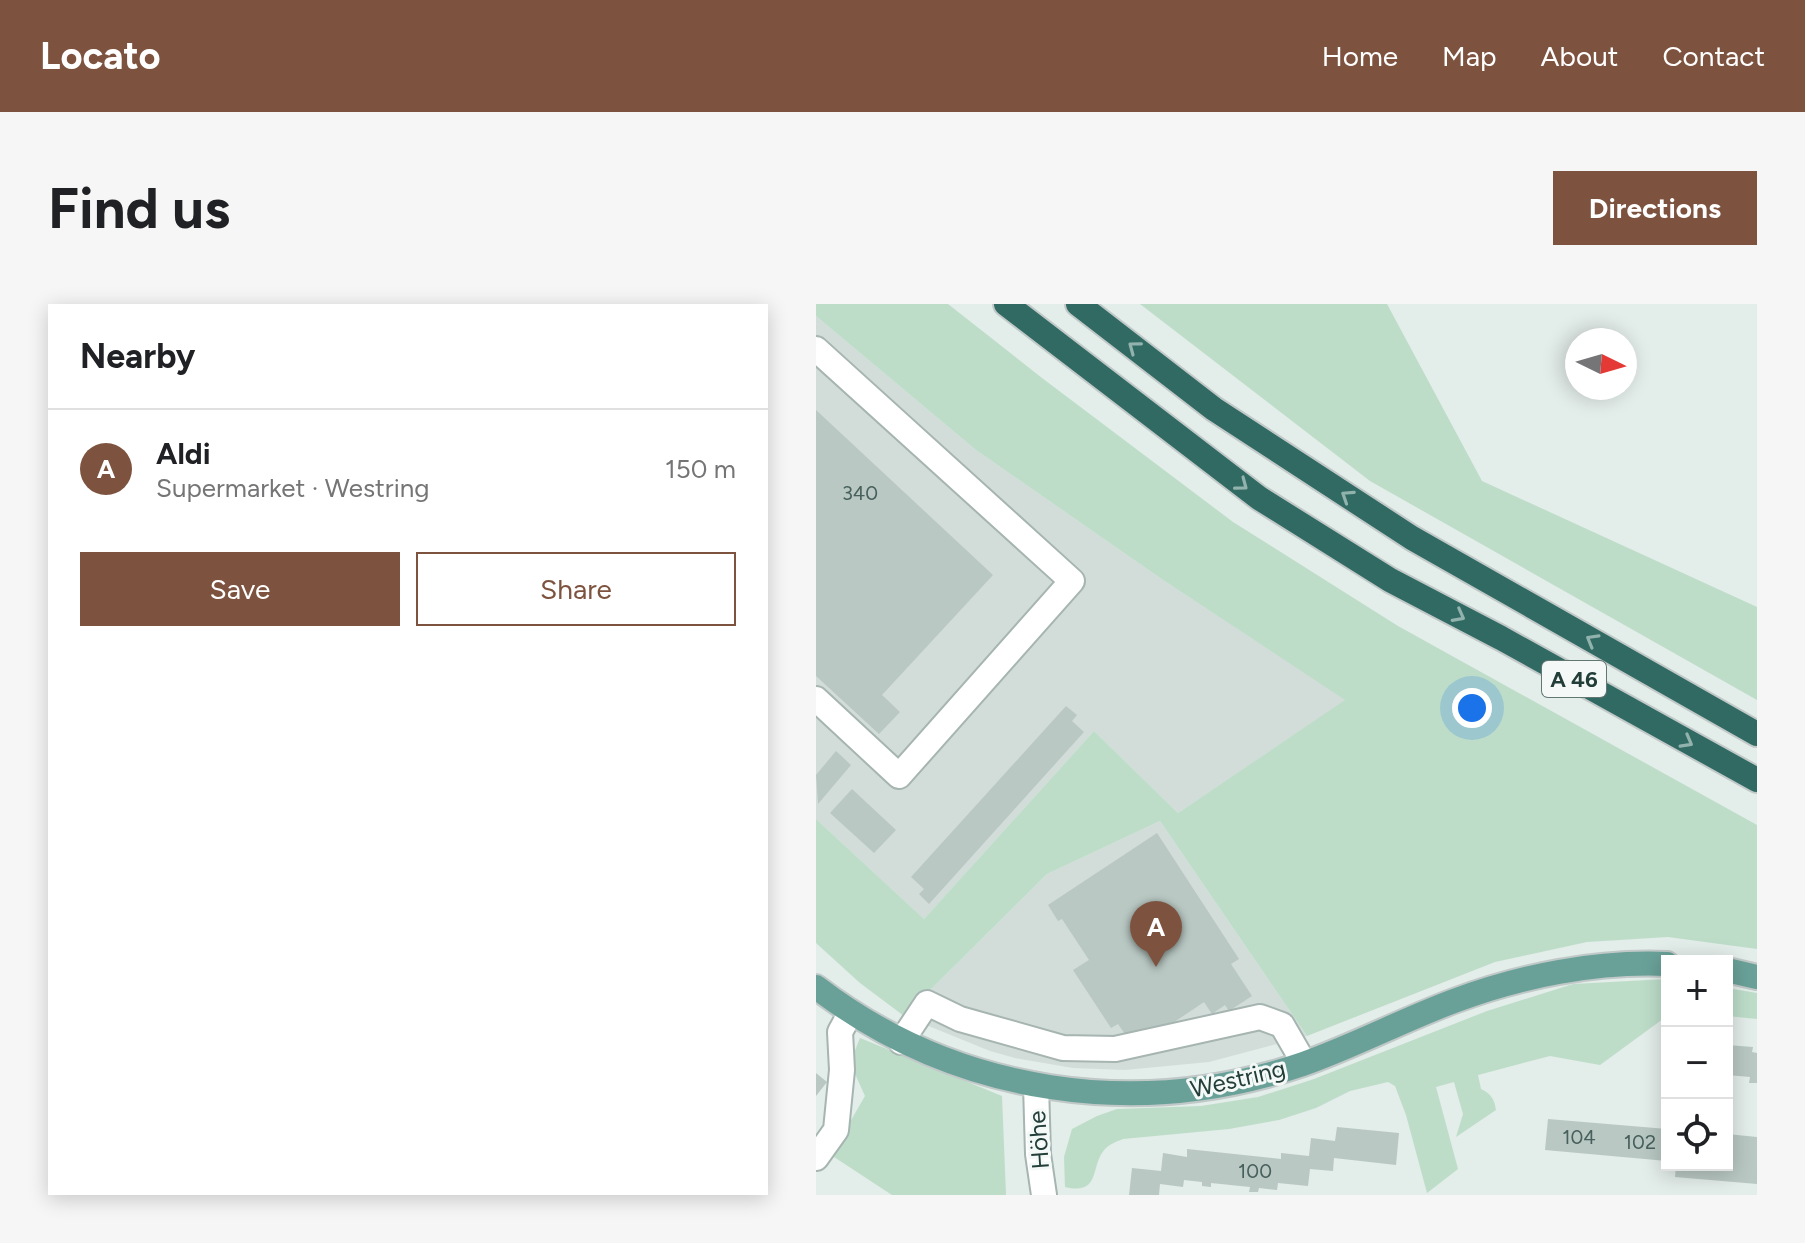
<!DOCTYPE html>
<meta charset="utf-8">
<style>
body{margin:0;font-family:Figtree,sans-serif;background:#f6f6f6;color:#202124}
.controls{position:absolute;right:24px;bottom:24px;display:grid;overflow:hidden;border-radius:0px;box-shadow:0 4px 20px #0003}
.controls button{width:72px;height:72px;display:grid;place-items:center;padding:0;border:0;border-bottom:2px solid #e0e0e0;background:#fff;color:#202124;font:40px sans-serif}
.compass{position:absolute;left:749px;top:24px;width:72px;height:72px;border-radius:50%;background:#fff;box-shadow:0 4px 20px #0003;rotate:95deg}
.you{position:absolute;left:656px;top:404px;width:28px;height:28px;margin:-20px;border:6px solid #fff;border-radius:50%;background:#1a73e8;box-shadow:0 0 0 12px #1a73e833}
.badge{display:grid;place-items:center;width:52px;height:52px;border-radius:50%;background:#7d533f;color:#fff;font-size:26px;font-weight:700}
.pin{position:absolute;translate:-50% -66px;filter:drop-shadow(0 2px 4px #0008)}
.pin::after{content:'';position:absolute;top:42px;width:28px;height:24px;background:inherit;clip-path:polygon(0 0,100% 0,50% 100%)}
.list{margin:0;padding:0;list-style:none}
h2{display:flex;justify-content:space-between;align-items:center;height:104px;margin:0;padding:0 32px;font-size:34px}
h2 small{font-size:26px;font-weight:400;color:#757577}
.list li{display:grid;grid-template-columns:52px 1fr auto;gap:24px;align-items:center;box-sizing:border-box;height:120px;padding:0 32px;border-top:2px solid #e0e0e0}
.list b{display:block;font-size:30px;white-space:nowrap}
.list p{margin:0;font-size:26px;white-space:nowrap;color:#757577}
.list em{font-size:26px;font-style:normal;color:#757577}
.actions{display:flex;gap:16px;padding:24px 32px}
.actions a{flex:1;padding:18px 0;border:2px solid #7d533f;border-radius:0px;text-align:center;font-size:28px;color:#7d533f}
.actions .main{background:#7d533f;color:#fff}
.icon{flex:none;width:44px;height:44px;fill:none;stroke:currentColor;stroke-width:2;stroke-linecap:round;stroke-linejoin:round}
.map{position:relative;flex:none;width:941px;height:891px;overflow:hidden;border-radius:0px}
header{display:flex;align-items:center;gap:48px;box-sizing:border-box;height:112px;padding:0 40px;background:#7d533f;color:#fff}
header strong{font-size:38px}
nav{display:flex;gap:44px;margin-inline-start:auto;font-size:28px}
.intro{display:flex;align-items:center;justify-content:space-between;box-sizing:border-box;height:192px;padding:0 48px}
h1{margin:0;font-size:56px}
.button{padding:20px 36px;border-radius:0px;background:#7d533f;color:#fff;font-size:28px;font-weight:700}
main{display:flex;gap:48px;padding:0 48px}
aside{flex:1;background:#fff;border-radius:0px;box-shadow:0 4px 20px #0003}
.map>svg:first-child{display:block}
.built{fill:#d2ddd9}
.green{fill:#bdddc9}
.building{fill:#b9c8c3}
.lines{fill:none;stroke-linecap:round;stroke-linejoin:round}
.minor-casing{stroke:#a6b5b1;stroke-width:28}
.major-casing{stroke:#c1c9c8;stroke-width:28}
.highway-casing{stroke:#c1c9c8;stroke-width:28}
.minor{stroke:#fff;stroke-width:24}
.major{stroke:#69a198;stroke-width:24}
.highway{stroke:#306a63;stroke-width:24}
.oneway{stroke:#92b2ad}
.labels{text-anchor:middle;stroke-width:6;stroke-linejoin:round;paint-order:stroke}
.number-label{font-size:20px;fill:#48605c}
.shield{fill:#f4f9f7;stroke:#627672;stroke-width:2}
.shield-label{font-size:22px;font-weight:bold;fill:#233e39}
.street-label{font-size:24px;fill:#233e39;stroke:#f4f9f7}
</style>
<header>
<strong>Locato</strong>
<nav><a>Home</a><a>Map</a><a>About</a><a>Contact</a></nav>
</header>
<div class="intro"><h1>Find us</h1><a class="button">Directions</a></div>
<main>
<aside>
<h2>Nearby<small></small></h2>
<ul class="list">
<li><span class="badge">A</span><div><b>Aldi</b><p>Supermarket · Westring</p></div><em>150 m</em></li>
</ul>
<div class="actions"><a class="main">Save</a><a>Share</a></div>
</aside>
<div class="map">
<svg width="941" height="891" viewBox="0 0 941 891">
<rect width="100%" height="100%" fill="#e3ede9"/>
<!-- built -->
<g class="built">
<path d="M0 12 160 146 347 276 530 396 362 509 278 427 108 615 0 515Z"/>
<path d="M344 517 491 732 393 758 309 766 257 764 199 754 174 747 88 712 231 570Z"/>
</g>
<!-- green -->
<g class="green">
<path d="M0 0H132L226 74 417 218 582 322 941 521V645L852 633 771 638 679 658 491 732 344 517 231 570 88 712 44 679 0 639V515L108 615 278 427 362 509 529 396 347 276 160 146 0 12Z"/>
<path d="M324 0H571L666 177 941 303V396L554 177Z"/>
<path d="M851 675V712L784 761 734 752 662 771 665 785C675 790 678 794 680 806L640 833 647 810 638 778 620 783 642 865 611 889 590 811 579 782 572 778 534 787 500 804 463 816 413 825 307 835C299 838 291 841 286 849 275 866 283 891 249 883L248 853 256 825 281 812 301 805 385 802 442 793 498 775 671 707 757 680Z"/>
<path d="M911 684 941 689V715L911 712Z"/>
<path d="M44 734 186 792 190 891H76L15 851 49 792 34 759Z"/>
</g>
<!-- building -->
<g class="building">
<path d="M0 106 177 271 66 391 84 408 63 430 0 372Z"/>
<path d="M250 402 261 411 256 417 268 428 113 600 103 590 108 585 95 573Z"/>
<path d="M20 447 35 461 2 500 0 471Z"/>
<path d="M36 485 80 526 58 549 14 509Z"/>
<path d="M341 529 423 655 415 660 436 692 413 707 409 701 396 710 388 698 336 733 309 730 302 720 295 724 257 666 273 656 246 615 242 617 232 601Z"/>
<path d="M849 737H851V760L847 759Z"/>
<path d="M911 741 937 743 936 748 941 749V779H933L934 773 911 771Z"/>
<path d="M0 769 11 778 0 792Z"/>
<path d="M732 815 851 825V857L729 846Z"/>
<path d="M521 823 583 829 580 861 518 854 517 867 494 865 492 882 462 879 461 886 443 884 442 888H433L434 883 395 879V883L386 882V878L368 876 367 883 344 880 343 891H313L316 864 345 867 347 849 371 853V845L465 855V849L493 852 495 834 519 837Z"/>
<path d="M911 830 941 833V880L859 873 860 861H911Z"/>
</g>
<g class="lines">
<!-- minor casing -->
<g class="minor-casing">
<g id="minor">
<path d="M0 45 256 277 83 472 0 395"/>
<path d="M85 738 111 699 144 715 247 744 299 745 444 713 466 721 488 759"/>
<path d="M220 781 222 850 228 891"/>
<path d="M0 854 20 826 26 766 24 728 35 708"/>
</g>
</g>
<!-- major casing -->
<g class="major-casing">
<g id="major">
<path d="M911 666 941 673"/>
<path d="M0 683C140 790 321 817 487 760 538 742 587 716 638 697 704 672 780 657 851 660"/>
</g>
</g>
<!-- highway casing -->
<g class="highway-casing">
<g id="highway">
<path d="M190 0 443 194 574 276 685 334 941 476"/>
<path d="M262 0 398 105 596 234 941 430"/>
</g>
</g>
<!-- minor -->
<use href="#minor" class="minor"/>
<!-- major -->
<use href="#major" class="major"/>
<!-- highway -->
<use href="#highway" class="highway"/>
</g>
<!-- one-way arrows -->
<defs><path id="oneway-chevron" d="M-2-3.5L2.5 0L-2 3.5" fill="none" stroke-width="1.6" stroke-linecap="round" stroke-linejoin="round" transform="scale(2)"/></defs>
<g class="oneway">
<use href="#oneway-chevron" transform="translate(318 43) rotate(-143)"/>
<use href="#oneway-chevron" transform="translate(426 181) rotate(37)"/>
<use href="#oneway-chevron" transform="translate(531 192) rotate(-147)"/>
<use href="#oneway-chevron" transform="translate(643 312) rotate(28)"/>
<use href="#oneway-chevron" transform="translate(776 336) rotate(-150)"/>
<use href="#oneway-chevron" transform="translate(871 438) rotate(29)"/>
</g>
<g class="labels">
<!-- number labels -->
<g class="number-label">
<text x="44" y="196">340</text>
<text x="763" y="840">104</text>
<text x="824" y="845">102</text>
<text x="439" y="874">100</text>
</g>
<!-- shield labels -->
<rect class="shield" x="726" y="357" width="64" height="36" rx="6"/>
<g class="shield-label">
<text x="758" y="383">A 46</text>
</g>
<!-- street labels -->
<g class="street-label">
<text transform="translate(422 775) rotate(-13)" y="8">Westring</text>
<text transform="translate(223 836) rotate(-94)" y="8">Höhe</text>
</g>
</g>
</svg>
<div class="controls">
<button>+</button>
<button>−</button>
<button><svg class="icon" aria-label="locate" viewBox="0 0 24 24"><circle cx="12" cy="12" r="6"/><path d="M12 2v4M12 18v4M2 12h4M18 12h4"/></svg></button>
</div>
<svg class="compass" viewBox="-18 -18 36 36"><path d="M0-13l5 13h-10z" fill="#e53935"/><path d="M0 13l5-13h-10z" fill="#757577"/></svg>
<div class="you"></div>
<div class="pin badge" style="left:340px;top:663px">A</div>
</div>
</main>
